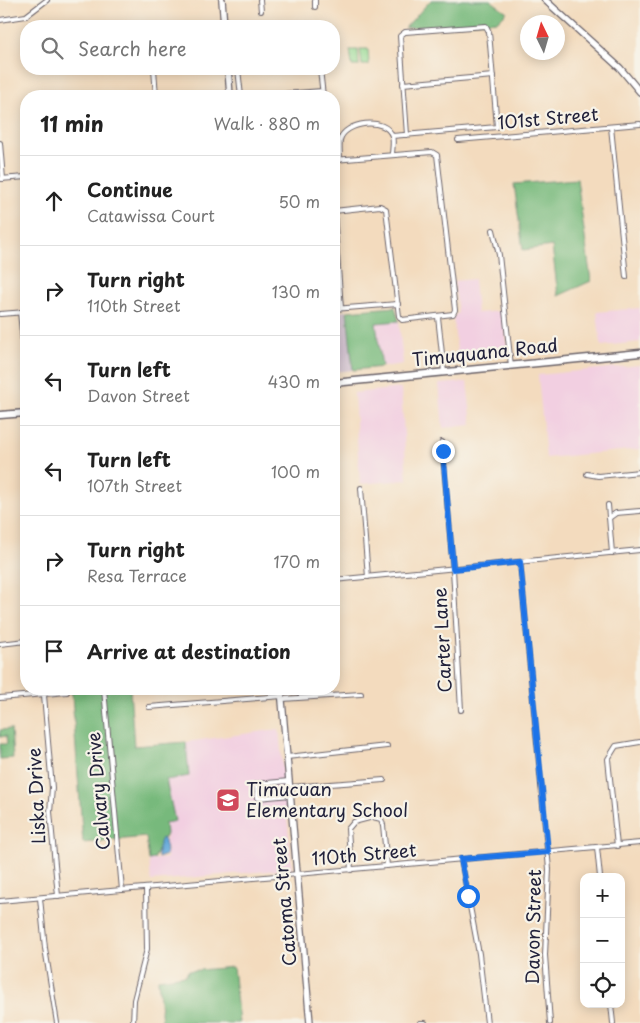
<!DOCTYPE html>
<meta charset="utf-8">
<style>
body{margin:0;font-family:"Playpen Sans",sans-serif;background:#f2f2f2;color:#222}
.controls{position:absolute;right:15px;bottom:15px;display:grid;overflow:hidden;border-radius:10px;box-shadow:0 2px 12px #0003}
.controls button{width:45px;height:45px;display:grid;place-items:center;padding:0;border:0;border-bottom:1px solid #e0e0e0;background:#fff;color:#222;font:25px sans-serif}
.compass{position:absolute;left:520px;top:15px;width:45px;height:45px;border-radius:50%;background:#fff;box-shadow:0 2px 12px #0003;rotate:355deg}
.stop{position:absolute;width:15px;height:15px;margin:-11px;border:4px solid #1a73e8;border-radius:50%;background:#fff}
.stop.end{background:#1a73e8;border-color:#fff;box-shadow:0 1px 5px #0008}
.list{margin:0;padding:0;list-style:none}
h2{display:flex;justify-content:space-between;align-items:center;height:65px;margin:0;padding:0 20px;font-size:21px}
h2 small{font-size:16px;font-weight:400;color:#767676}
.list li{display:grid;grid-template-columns:32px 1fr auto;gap:15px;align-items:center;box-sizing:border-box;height:90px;padding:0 20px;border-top:1px solid #e0e0e0}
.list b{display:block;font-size:19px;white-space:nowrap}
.list p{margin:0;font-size:16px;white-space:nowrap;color:#767676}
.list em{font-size:16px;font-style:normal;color:#767676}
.icon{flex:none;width:28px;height:28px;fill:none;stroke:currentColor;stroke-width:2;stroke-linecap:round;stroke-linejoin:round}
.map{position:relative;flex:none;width:640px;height:1023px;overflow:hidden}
.search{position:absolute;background:#fff;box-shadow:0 2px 12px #0003;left:20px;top:20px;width:320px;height:55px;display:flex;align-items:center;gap:12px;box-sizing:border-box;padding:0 18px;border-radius:20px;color:#767676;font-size:19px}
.panel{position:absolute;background:#fff;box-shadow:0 2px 12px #0003;left:20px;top:90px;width:320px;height:605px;border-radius:20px}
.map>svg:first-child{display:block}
.built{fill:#f2cfe1}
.industrial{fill:#cfbdcf}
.green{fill:#94d992;stroke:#5b7e66}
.forest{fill:#77b97c;stroke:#4c6e5c}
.water{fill:#65a9da;stroke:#44668a}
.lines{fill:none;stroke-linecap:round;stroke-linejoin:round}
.street-casing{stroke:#6b6369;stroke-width:6}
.secondary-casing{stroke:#6b6369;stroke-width:8}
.primary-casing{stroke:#6b6369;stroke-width:9}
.street{stroke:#fff;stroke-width:4}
.secondary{stroke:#fff;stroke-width:5.5}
.primary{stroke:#fff;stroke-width:6}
.route{stroke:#1a73e8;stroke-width:6}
.labels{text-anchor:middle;stroke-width:4.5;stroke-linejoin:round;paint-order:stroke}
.street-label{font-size:18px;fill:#22223b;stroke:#f7f3e8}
.poi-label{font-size:18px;fill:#22223b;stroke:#f7f3e8;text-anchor:start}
</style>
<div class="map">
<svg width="640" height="1023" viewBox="0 0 640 1023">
<rect width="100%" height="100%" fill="#f7f3e8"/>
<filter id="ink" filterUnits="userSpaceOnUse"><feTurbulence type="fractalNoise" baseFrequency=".02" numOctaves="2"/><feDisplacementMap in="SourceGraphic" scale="10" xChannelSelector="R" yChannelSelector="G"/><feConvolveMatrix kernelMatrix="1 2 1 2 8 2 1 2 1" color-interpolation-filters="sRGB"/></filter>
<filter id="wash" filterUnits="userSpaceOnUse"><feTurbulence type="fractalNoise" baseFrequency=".0096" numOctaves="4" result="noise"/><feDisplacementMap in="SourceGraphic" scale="20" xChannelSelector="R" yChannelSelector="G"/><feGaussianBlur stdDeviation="1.12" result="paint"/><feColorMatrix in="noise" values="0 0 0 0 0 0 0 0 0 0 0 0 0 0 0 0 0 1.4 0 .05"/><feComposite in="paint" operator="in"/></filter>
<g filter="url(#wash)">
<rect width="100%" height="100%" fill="#f3dbbe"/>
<!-- built -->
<g class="built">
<path d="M474 279 477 313 503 311 508 354 458 359 453 317 458 313 454 281Z"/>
<path d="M640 308V342L601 346 597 312Z"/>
<path d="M399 321 403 364 382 367 376 323Z"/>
<path d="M640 365V449L546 458 538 375Z"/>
<path d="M467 382 472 425 443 428 439 384Z"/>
<path d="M401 388 407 480 360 484 354 393Z"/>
<path d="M279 729 292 869 151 881 149 860 167 858 165 822 175 821 166 780 188 776 186 742Z"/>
</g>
<!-- industrial -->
<path class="industrial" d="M347 311 353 370 334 372V312Z"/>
<!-- green -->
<g class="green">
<path d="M360 49H368L369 65H362Z"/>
<path d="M350 50H358L359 66H352Z"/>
</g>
<!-- forest -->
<g class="forest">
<path d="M431 0H490L507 12 498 21 405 28Z"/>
<path d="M577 179 591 281 558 296 552 246 523 250 514 184Z"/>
<path d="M395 307 399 321 376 323 382 367 353 370 347 311Z"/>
<path d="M69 689H130L134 746 186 742 189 776 166 780 175 821 165 823 166 834 154 859 149 860 146 837 83 843 72 695Z"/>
<path d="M11 729 13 758 0 759V744H7L6 736 0 737V730Z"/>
<path d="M233 967 239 1023H162L158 979 186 975 188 971Z"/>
</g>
<!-- water -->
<path class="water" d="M162 838 165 840 166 855 158 858V847Z"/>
</g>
<g filter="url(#ink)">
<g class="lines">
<!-- street casing -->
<g class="street-casing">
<g id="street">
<path d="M260 0 261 11"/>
<path d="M315 0V7"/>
<path d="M0 20 26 16 47 0"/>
<path d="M154 69 156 96"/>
<path d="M238 69 241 96"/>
<path d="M320 69 323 96"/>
<path d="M403 84 493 76"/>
<path d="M258 96 322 91"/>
<path d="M611 127 626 277"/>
<path d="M392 136 497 127 489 32 486 26 405 32 400 36 407 135"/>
<path d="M458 140 640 124"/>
<path d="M0 143 3 179"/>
<path d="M334 160 432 152 437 155 455 310 453 314 402 320 399 316 386 209 380 206 334 211"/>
<path d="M340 160C340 154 339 146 340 140 344 122 386 116 392 136 394 141 392 150 392 155"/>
<path d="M0 179 26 177"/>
<path d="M334 213 341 308"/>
<path d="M493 230 499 255 511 366"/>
<path d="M334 309 398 304"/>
<path d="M20 312 26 373"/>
<path d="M0 314 26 312"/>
<path d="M438 317 444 372"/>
<path d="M442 442 453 569 461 710"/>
<path d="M587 474 598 476 640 472"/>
<path d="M361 488 368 577"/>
<path d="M608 505 612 553"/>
<path d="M609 518 616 513 640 511"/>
<path d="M520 562 549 869 545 955 550 1023"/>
<path d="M334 580 640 550"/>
<path d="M0 644 26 641"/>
<path d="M104 689 122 890"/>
<path d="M44 695 52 788 50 812 58 896"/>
<path d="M0 698 67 692"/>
<path d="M282 699 361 694"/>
<path d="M149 707 282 696"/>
<path d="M287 757 387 746"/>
<path d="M289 781 256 784 258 798 291 795"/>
<path d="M290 787 384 780"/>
<path d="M617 846 608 759 616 746 640 742"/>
<path d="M597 847 600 877"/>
<path d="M461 859 479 954 487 1023"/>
<path d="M351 870 348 829 354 822 373 817 381 819 383 825 387 866"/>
<path d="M40 898 45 948 57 1023"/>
<path d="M0 901 640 843"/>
<path d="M611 1004 613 1023"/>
<path d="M133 1023 134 1000 147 949 146 888"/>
<path d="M420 1023H425"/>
</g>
</g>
<!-- secondary casing -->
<g class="secondary-casing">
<g id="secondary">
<path d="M222 0 224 26"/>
<path d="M545 0 620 68 640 92"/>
<path d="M228 69 230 96"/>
<path d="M281 689 310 1023"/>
</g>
</g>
<!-- primary casing -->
<g class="primary-casing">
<g id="primary">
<path d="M334 383 640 353"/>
<path d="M0 415 26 413"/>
</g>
</g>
<!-- street -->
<use href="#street" class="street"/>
<!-- secondary -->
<use href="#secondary" class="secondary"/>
<!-- primary -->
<use href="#primary" class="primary"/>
</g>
</g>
<g class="lines" filter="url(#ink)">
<!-- route -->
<path class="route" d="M443 451 453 569 520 562 548 852 461 859 468 896"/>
</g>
<!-- icons -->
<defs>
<g id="school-square" transform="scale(1.25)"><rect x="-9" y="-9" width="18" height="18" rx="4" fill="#d1495b" stroke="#f7f3e8"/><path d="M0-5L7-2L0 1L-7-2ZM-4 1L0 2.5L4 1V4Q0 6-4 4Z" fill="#fff"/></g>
</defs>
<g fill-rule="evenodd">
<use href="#school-square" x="228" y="800"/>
</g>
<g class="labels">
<!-- street labels -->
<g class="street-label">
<text transform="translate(548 119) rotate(-5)" y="6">101st Street</text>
<text transform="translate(485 353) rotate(-6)" y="6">Timuquana Road</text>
<text transform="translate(443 640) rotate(-93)" y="6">Carter Lane</text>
<text transform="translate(99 791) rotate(-95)" y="6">Calvary Drive</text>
<text transform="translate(37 796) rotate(-93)" y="6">Liska Drive</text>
<text transform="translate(364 855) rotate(-5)" y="6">110th Street</text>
<text transform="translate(285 902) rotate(-95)" y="6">Catoma Street</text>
<text transform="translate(534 927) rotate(-89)" y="6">Davon Street</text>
</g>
<!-- poi labels -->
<g class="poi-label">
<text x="246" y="796">Timucuan<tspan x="246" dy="21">Elementary School</tspan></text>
</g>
</g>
</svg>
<div class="controls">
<button>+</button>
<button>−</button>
<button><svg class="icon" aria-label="locate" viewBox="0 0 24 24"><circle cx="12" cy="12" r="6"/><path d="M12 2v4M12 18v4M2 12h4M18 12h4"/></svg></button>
</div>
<svg class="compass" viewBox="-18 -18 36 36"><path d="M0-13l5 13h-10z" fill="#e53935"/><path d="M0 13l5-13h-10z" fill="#767676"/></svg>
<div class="stop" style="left:468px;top:896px"></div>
<div class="stop end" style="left:443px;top:451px"></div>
<div class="search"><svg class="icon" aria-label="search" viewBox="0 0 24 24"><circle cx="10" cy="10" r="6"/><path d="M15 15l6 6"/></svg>Search here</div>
<section class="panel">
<h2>11 min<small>Walk · 880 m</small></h2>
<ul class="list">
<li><svg class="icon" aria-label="ahead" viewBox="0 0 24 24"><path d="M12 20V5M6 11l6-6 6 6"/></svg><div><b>Continue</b><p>Catawissa Court</p></div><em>50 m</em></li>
<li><svg class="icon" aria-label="right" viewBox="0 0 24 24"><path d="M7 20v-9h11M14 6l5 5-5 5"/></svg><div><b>Turn right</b><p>110th Street</p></div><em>130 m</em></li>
<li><svg class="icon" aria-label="left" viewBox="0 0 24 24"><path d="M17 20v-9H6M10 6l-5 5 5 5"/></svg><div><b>Turn left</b><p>Davon Street</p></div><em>430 m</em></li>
<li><svg class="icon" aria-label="left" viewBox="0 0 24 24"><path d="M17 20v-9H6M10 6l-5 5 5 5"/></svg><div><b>Turn left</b><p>107th Street</p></div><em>100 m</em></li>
<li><svg class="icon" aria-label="right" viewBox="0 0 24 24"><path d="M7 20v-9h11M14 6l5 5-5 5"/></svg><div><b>Turn right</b><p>Resa Terrace</p></div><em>170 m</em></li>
<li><svg class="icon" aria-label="arrive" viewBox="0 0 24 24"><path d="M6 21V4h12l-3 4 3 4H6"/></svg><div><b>Arrive at destination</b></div></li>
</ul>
</section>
</div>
